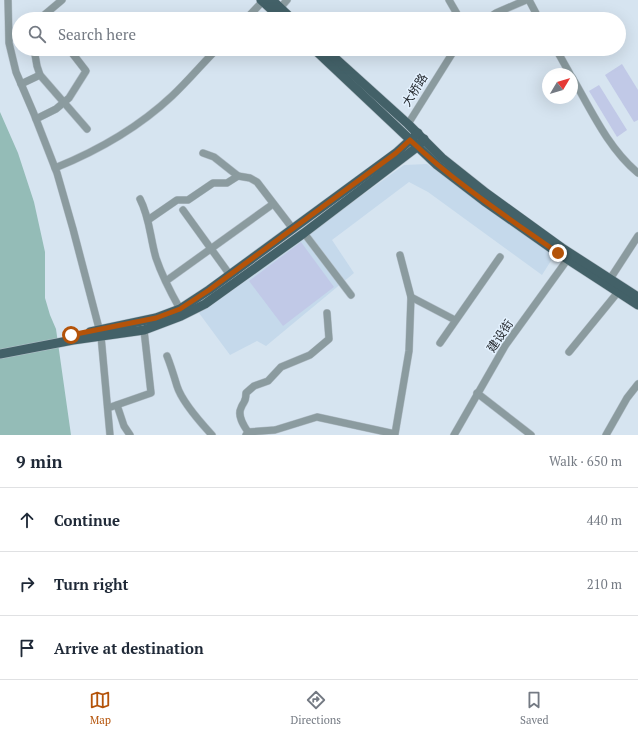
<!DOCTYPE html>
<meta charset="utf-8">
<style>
body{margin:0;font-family:"PT Serif","Noto Sans SC",serif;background:#f2f2f3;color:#1f2937}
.compass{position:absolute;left:542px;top:68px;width:36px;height:36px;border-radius:50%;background:#fff;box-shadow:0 4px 16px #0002;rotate:52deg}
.stop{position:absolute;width:12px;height:12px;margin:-9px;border:3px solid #b45309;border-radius:50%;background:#fff}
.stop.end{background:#b45309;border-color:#fff;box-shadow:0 1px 4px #0008}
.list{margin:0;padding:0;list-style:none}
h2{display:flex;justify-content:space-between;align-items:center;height:52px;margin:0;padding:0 16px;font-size:17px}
h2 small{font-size:13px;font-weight:400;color:#747a83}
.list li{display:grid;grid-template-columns:26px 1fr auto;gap:12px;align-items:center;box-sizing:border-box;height:64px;padding:0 16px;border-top:1px solid #e0e1e3}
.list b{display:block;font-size:15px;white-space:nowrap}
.list em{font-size:13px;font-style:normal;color:#747a83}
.icon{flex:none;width:22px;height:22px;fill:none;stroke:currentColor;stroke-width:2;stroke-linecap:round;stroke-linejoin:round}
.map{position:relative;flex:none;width:638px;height:435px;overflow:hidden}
.search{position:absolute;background:#fff;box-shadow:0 4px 16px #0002;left:12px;right:12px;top:12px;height:44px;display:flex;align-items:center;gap:10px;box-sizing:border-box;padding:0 14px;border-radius:22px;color:#747a83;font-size:15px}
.sheet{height:244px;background:#fff}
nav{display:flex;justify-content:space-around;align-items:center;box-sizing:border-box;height:56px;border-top:1px solid #e0e1e3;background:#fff;font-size:11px;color:#747a83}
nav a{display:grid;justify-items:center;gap:2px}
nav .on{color:#b45309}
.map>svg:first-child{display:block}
.built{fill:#c5d9eb}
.water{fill:#94bcb7}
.building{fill:#c1c9e7}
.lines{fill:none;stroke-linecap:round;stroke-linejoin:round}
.minor-casing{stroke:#b3bfc9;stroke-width:8}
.major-casing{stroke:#b3bfc9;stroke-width:10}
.minor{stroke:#8b9b9f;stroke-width:7}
.major{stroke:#436168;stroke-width:9}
.route{stroke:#b45309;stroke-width:5}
.labels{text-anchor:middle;stroke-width:3;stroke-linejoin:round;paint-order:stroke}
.street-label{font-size:12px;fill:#252a2f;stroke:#e3f1fe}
</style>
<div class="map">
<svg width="638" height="435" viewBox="0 0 638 435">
<rect width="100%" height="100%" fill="#d6e4f0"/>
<!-- built -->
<path class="built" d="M427 164 554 256 542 275 428 192 409 182 332 240 354 273 266 346 257 341 230 355 199 313 404 165Z"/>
<!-- water -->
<path class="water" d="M0 112 18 153 34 202 45 252V298L50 315 56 329 71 435H0Z"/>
<!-- building -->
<g class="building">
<path d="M622 64 638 90V120L634 122 605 75Z"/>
<path d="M599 85 627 130 617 137 589 91Z"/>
<path d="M301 242 334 287 283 326 249 281Z"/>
</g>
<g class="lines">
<!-- minor casing -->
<g class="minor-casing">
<g id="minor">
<path d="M8 0 9 43 16 72 34 114 57 173 73 229 101 336 110 435"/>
<path d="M449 0 460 19"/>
<path d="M529 0 539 19"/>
<path d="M280 8 287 0"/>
<path d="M32 19 43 16 62 0"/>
<path d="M246 19 264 0"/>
<path d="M487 19 496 13 526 0"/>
<path d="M34 49 37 66 40 75 87 129"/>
<path d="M556 49 570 74"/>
<path d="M572 77C591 110 608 148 638 173"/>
<path d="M21 84 40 75"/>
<path d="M36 119 56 109 69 98 86 71 69 49"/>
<path d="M408 124 455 49"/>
<path d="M203 153 214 157 238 176 250 178 257 182 293 229"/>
<path d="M55 168C97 151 139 127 172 96 188 81 202 64 217 49"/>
<path d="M140 199C150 218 150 238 156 258 162 276 171 293 180 309"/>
<path d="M183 210 230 275"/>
<path d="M148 220 177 200H188L213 183H227L238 176"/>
<path d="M304 233 351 295"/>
<path d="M400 255 411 297 455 320"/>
<path d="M610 279 638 236"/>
<path d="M166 281 273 204"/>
<path d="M440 343 500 257"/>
<path d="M569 352 618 292"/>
<path d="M167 356C171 366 174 376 177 386 182 402 200 422 212 435"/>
<path d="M477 393 531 435"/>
<path d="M117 405 124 426 130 435"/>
<path d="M108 408 151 393 144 330"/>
<path d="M248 432C244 426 237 416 241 408 244 400 246 403 246 393L254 386 268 381 281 367 310 355 329 339 327 313"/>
<path d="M246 435 248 432 275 430 317 417 395 434 409 351 411 297"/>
<path d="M454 435 505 346 570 256"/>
<path d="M606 435 627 398 638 384"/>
</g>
</g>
<!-- major casing -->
<g class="major-casing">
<g id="major">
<path d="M261 0 282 19"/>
<path d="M272 0 292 19"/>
<path d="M314 49 437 165 484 201 558 253 638 305"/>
<path d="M325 49 408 124 442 158 486 193 562 248 638 297"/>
<path d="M90 332 156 318 180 309 209 290 396 153 418 133"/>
<path d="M0 354 73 340 144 330 181 316 205 304 304 233 417 147 424 139"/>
</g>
</g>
<!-- minor -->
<use href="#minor" class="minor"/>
<!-- major -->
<use href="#major" class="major"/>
</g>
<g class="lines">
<!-- route -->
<path class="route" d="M71 335 156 318 180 309 209 290 396 153 410 140C455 183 507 217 558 253"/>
</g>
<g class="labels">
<!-- street labels -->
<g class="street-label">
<text transform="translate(415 90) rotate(-58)" y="4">大桥路</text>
<text transform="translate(500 336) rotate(-56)" y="4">建设街</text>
</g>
</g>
</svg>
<svg class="compass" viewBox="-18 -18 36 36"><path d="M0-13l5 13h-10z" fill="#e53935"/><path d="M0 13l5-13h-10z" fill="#747a83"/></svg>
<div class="stop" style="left:71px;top:335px"></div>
<div class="stop end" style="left:558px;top:253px"></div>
<div class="search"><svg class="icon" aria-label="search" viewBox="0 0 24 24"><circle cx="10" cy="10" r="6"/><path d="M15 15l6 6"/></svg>Search here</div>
</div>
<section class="sheet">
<h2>9 min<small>Walk · 650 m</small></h2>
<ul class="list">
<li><svg class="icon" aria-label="ahead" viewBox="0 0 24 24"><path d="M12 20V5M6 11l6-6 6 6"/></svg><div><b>Continue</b></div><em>440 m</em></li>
<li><svg class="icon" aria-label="right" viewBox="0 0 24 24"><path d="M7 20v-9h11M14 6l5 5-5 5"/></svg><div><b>Turn right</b></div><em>210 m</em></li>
<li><svg class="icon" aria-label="arrive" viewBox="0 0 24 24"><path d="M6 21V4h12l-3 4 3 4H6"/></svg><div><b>Arrive at destination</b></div></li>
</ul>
</section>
<nav>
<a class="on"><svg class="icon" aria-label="map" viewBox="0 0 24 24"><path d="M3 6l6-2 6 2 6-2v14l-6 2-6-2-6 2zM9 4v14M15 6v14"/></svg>Map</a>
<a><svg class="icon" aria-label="directions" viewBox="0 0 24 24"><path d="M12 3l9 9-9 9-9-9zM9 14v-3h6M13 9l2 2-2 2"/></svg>Directions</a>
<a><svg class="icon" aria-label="saved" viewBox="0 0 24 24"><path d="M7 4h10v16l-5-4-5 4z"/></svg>Saved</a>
</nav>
